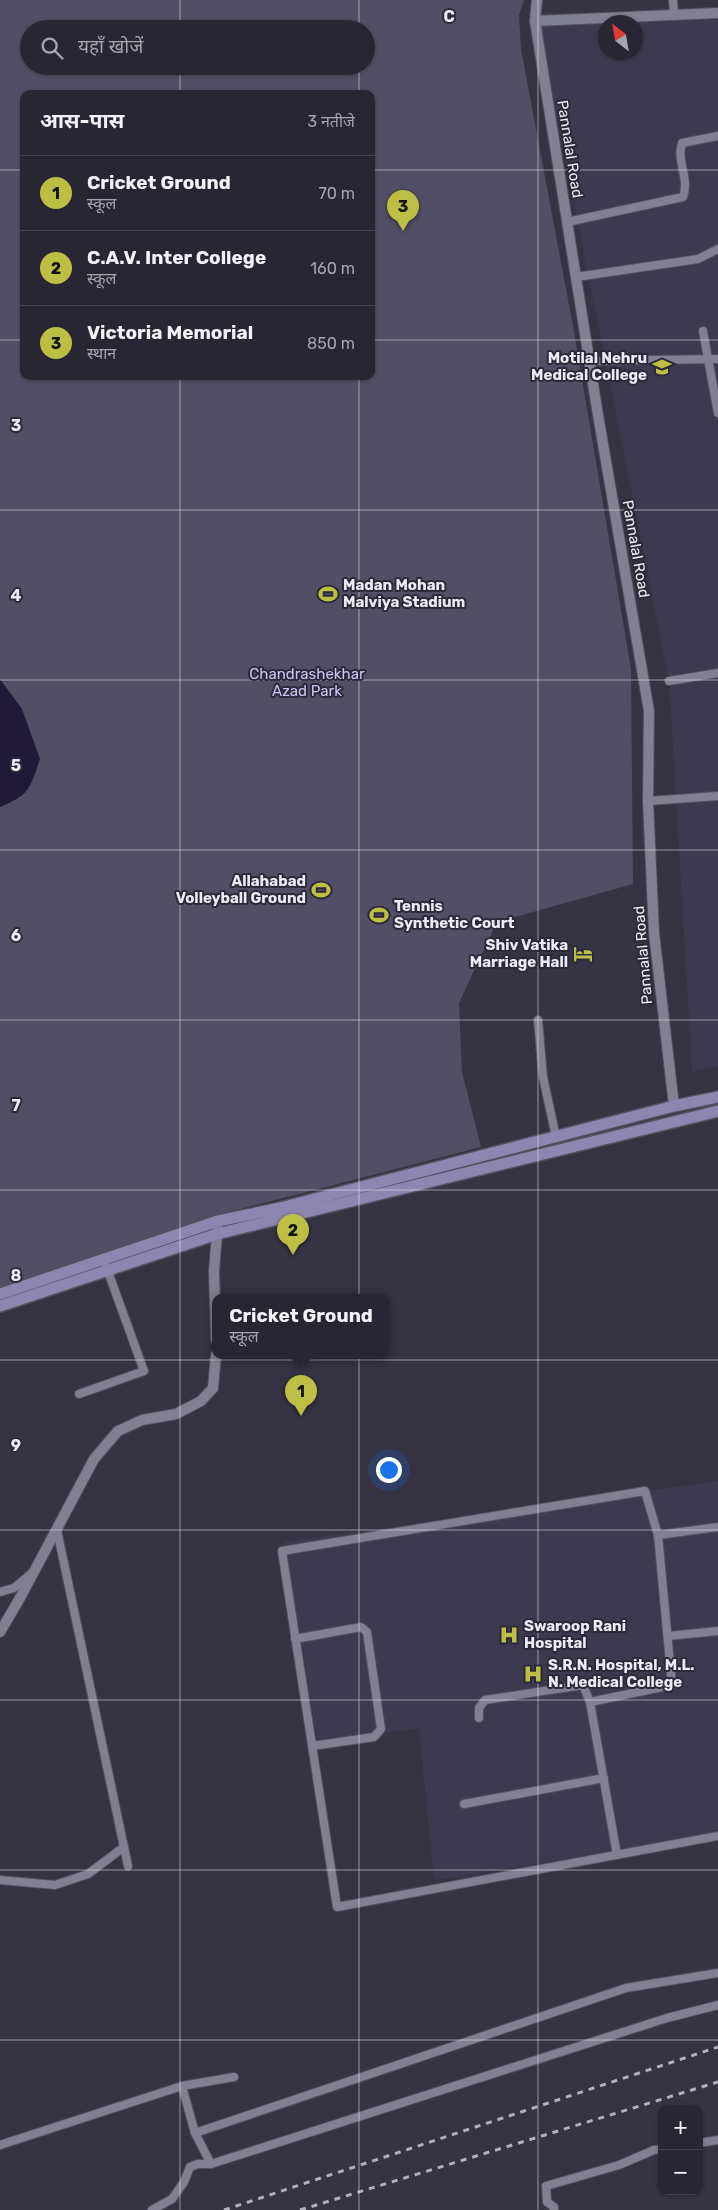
<!DOCTYPE html>
<html lang="hi">
<meta charset="utf-8">
<style>
body{margin:0;font-family:Rubik,"Noto Sans Devanagari",sans-serif;background:#34323f;color:#f1f3f6}
.controls{position:absolute;right:15px;bottom:15px;display:grid;overflow:hidden;border-radius:10px;box-shadow:0 1px 4px #0004}
.controls button{width:45px;height:45px;display:grid;place-items:center;padding:0;border:0;border-bottom:1px solid #44434e;background:#282633;color:#f1f3f6;font:25px sans-serif}
.compass{position:absolute;left:598px;top:15px;width:45px;height:45px;border-radius:50%;background:#282633;box-shadow:0 1px 4px #0004;rotate:329deg}
.you{position:absolute;left:388px;top:1469px;width:18px;height:18px;margin:-12px;border:4px solid #fff;border-radius:50%;background:#1a73e8;box-shadow:0 0 0 8px #1a73e833}
.badge{display:grid;place-items:center;width:32px;height:32px;border-radius:50%;background:#bcbf43;color:#111;font-size:16px;font-weight:700}
.pin{position:absolute;translate:-50% -41px;filter:drop-shadow(0 1px 2px #0008)}
.pin::after{content:'';position:absolute;top:26px;width:18px;height:15px;background:inherit;clip-path:polygon(0 0,100% 0,50% 100%)}
.popup{position:absolute;left:212px;top:1294px;width:178px;height:65px;box-sizing:border-box;display:grid;place-content:center;border-radius:10px;background:#282633;filter:drop-shadow(0 1px 4px #0005);font-size:16px;white-space:nowrap;color:#a5a5ac}
.popup b{font-size:19px;color:#f1f3f6}
.popup::after{content:'';position:absolute;left:50%;top:100%;margin-left:-10px;border:10px solid transparent;border-top-color:#282633}
.list{margin:0;padding:0;list-style:none}
h2{display:flex;justify-content:space-between;align-items:center;height:65px;margin:0;padding:0 20px;font-size:21px}
h2 small{font-size:16px;font-weight:400;color:#a5a5ac}
.list li{display:grid;grid-template-columns:32px 1fr auto;gap:15px;align-items:center;box-sizing:border-box;height:75px;padding:0 20px;border-top:1px solid #44434e}
.list b{display:block;font-size:19px;white-space:nowrap}
.list p{margin:0;font-size:16px;white-space:nowrap;color:#a5a5ac}
.list em{font-size:16px;font-style:normal;color:#a5a5ac}
.icon{flex:none;width:28px;height:28px;fill:none;stroke:currentColor;stroke-width:2;stroke-linecap:round;stroke-linejoin:round}
.map{position:relative;flex:none;width:718px;height:2210px;overflow:hidden}
.search{position:absolute;background:#282633;box-shadow:0 1px 4px #0004;left:20px;top:20px;width:355px;height:55px;display:flex;align-items:center;gap:12px;box-sizing:border-box;padding:0 18px;border-radius:28px;color:#a5a5ac;font-size:19px}
.panel{position:absolute;background:#282633;box-shadow:0 1px 4px #0004;left:20px;top:90px;width:355px;height:290px;border-radius:10px}
.map>svg:first-child{display:block}
.built{fill:#3c3951;fill-rule:evenodd}
.green{fill:#514e66;fill-rule:evenodd}
.water{fill:#201a38}
.lines{fill:none;stroke-linecap:round;stroke-linejoin:round}
.minor-casing{stroke:#53505f;stroke-width:10}
.tertiary-casing{stroke:#53505f;stroke-width:12}
.secondary-casing{stroke:#53505f;stroke-width:14}
.minor{stroke:#817f94;stroke-width:8}
.tertiary{stroke:#817f94;stroke-width:10}
.secondary{stroke:#8d87b0;stroke-width:11}
.rail{stroke:#b0afbc;stroke-width:3;stroke-dasharray:6 6;stroke-linecap:butt}
.grid{fill:none;stroke:#ebeaf6;stroke-width:1;stroke-opacity:0.55}
.labels{text-anchor:middle;stroke-width:4;stroke-linejoin:round;paint-order:stroke}
.street-label{font-size:15px;fill:#ebeaf6;stroke:#2b293a}
.poi-label{font-size:15px;font-weight:bold;fill:#ebeaf6;stroke:#2b293a;text-anchor:start}
.park-label{font-size:15px;fill:#cbc5f5;stroke:#2b293a}
.grid-label{font-size:16px;text-anchor:middle;font-weight:bold;fill:#ebeaf6;stroke:#2b293a;stroke-width:4;stroke-linejoin:round;paint-order:stroke}
</style>
<div class="map">
<svg width="718" height="2210" viewBox="0 0 718 2210">
<rect width="100%" height="100%" fill="#353344"/>
<!-- built -->
<g class="built">
<path d="M536 12 718 20V1066L692 1072 669 681ZM606 22H636V52H606Z"/>
<path d="M718 1481V1835L434 1880 419 1729 317 1739 285 1542Z"/>
</g>
<!-- green -->
<path class="green" d="M0 0H524L519 15 521 49 573 326 631 669 633 884 497 922 459 1003 462 1072 481 1147 205 1218 0 1288ZM29 29H366V66H29ZM24 94H371V376H24Z"/>
<!-- water -->
<path class="water" d="M0 679 22 709 40 759C30 788 30 795 0 807Z"/>
<g class="lines">
<!-- minor casing -->
<g class="minor-casing">
<g id="minor">
<path d="M673 0 674 15"/>
<path d="M567 222 683 197C690 179 676 161 682 143L718 136"/>
<path d="M576 277 698 259 718 249"/>
<path d="M703 331 718 413"/>
<path d="M589 361 718 359"/>
<path d="M669 681 718 673"/>
<path d="M648 801 718 796"/>
<path d="M538 1020 543 1077 556 1137"/>
<path d="M79 1394 144 1371 106 1266"/>
<path d="M57 1530 128 1866"/>
<path d="M658 1535 718 1527"/>
<path d="M0 1592 14 1588 32 1573"/>
<path d="M668 1636 718 1631"/>
<path d="M295 1639 361 1627 367 1632 381 1729 374 1737 312 1746"/>
<path d="M590 1702 617 1855"/>
<path d="M479 1718V1708L485 1700 583 1685 590 1702 672 1685 658 1535 645 1491 282 1551 337 1907 718 1836"/>
<path d="M464 1804 604 1778"/>
<path d="M0 1880 55 1885 88 1874 124 1847"/>
<path d="M182 2086 195 2133 211 2164 667 2018 718 2005"/>
<path d="M195 2133 626 1988 718 1973"/>
<path d="M699 2143 718 2140"/>
<path d="M0 2145 182 2086 234 2077"/>
<path d="M152 2210 172 2199 184 2182 190 2167 198 2164H211"/>
<path d="M554 2210V2207L547 2202 546 2186 619 2165 654 2150 662 2149"/>
</g>
</g>
<!-- tertiary casing -->
<g class="tertiary-casing">
<g id="tertiary">
<path d="M537 0 535 21 598 415 649 711 648 801 654 933 674 1106"/>
<path d="M535 21 718 13"/>
<path d="M216 1340 214 1271 218 1221"/>
<path d="M0 1632 20 1598 94 1459 118 1431 142 1420 176 1414 201 1401 213 1388 216 1355"/>
</g>
</g>
<!-- secondary casing -->
<g class="secondary-casing">
<g id="secondary">
<path d="M0 1294 218 1221 280 1208 674 1106 718 1097"/>
<path d="M0 1306 217 1234 718 1111"/>
</g>
</g>
<!-- minor -->
<use href="#minor" class="minor"/>
<!-- tertiary -->
<use href="#tertiary" class="tertiary"/>
<!-- secondary -->
<use href="#secondary" class="secondary"/>
<!-- rail -->
<g class="rail">
<path d="M224 2210 718 2047"/>
<path d="M300 2210 718 2082"/>
</g>
</g>
<!-- grid -->
<path class="grid" d="M180 0V29M359 0V29M538 0V2210M180 66V94M359 66V94M0 170H24M371 170H718M0 340H24M371 340H718M180 376V2210M359 376V2210M0 510H718M0 680H718M0 850H718M0 1020H718M0 1190H718M0 1360H718M0 1530H718M0 1700H718M0 1870H718M0 2040H718"/>
<!-- icons -->
<defs>
<g id="university-bare" transform="scale(1.5)"><path d="M0-5L7-2L0 1L-7-2ZM-4 1L0 2.5L4 1V4Q0 6-4 4Z" fill="#bcbf43" stroke="#2b293a" stroke-width="2.5" paint-order="stroke"/></g>
<g id="stadium-bare" transform="scale(1.5)"><path d="M0-5a6.5 5 0 1 0 0 10a6.5 5 0 1 0 0-10ZM-3.5-1.8h7v3.6h-7Z" fill="#bcbf43" stroke="#2b293a" stroke-width="2.5" paint-order="stroke"/></g>
<g id="hotel-bare" transform="scale(1.5)"><path d="M-6-4.5h1.5V1H6V5H4.5V3h-9V5H-6ZM-4 0a1.8 1.8 0 1 1 3.6 0ZM.5 0V-2.5h3Q6-2.5 6 0Z" fill="#bcbf43" stroke="#2b293a" stroke-width="2.5" paint-order="stroke"/></g>
<g id="hospital-bare" transform="scale(1.5)"><path d="M-5-5h3v3.5h4V-5h3V5h-3V1.5h-4V5h-3Z" fill="#bcbf43" stroke="#2b293a" stroke-width="2.5" paint-order="stroke"/></g>
</defs>
<g fill-rule="evenodd">
<use href="#university-bare" x="662" y="367"/>
<use href="#stadium-bare" x="328" y="594"/>
<use href="#stadium-bare" x="321" y="890"/>
<use href="#stadium-bare" x="379" y="915"/>
<use href="#hotel-bare" x="583" y="954"/>
<use href="#hospital-bare" x="509" y="1635"/>
<use href="#hospital-bare" x="533" y="1674"/>
</g>
<g class="labels">
<!-- street labels -->
<g class="street-label">
<text transform="translate(570 149) rotate(81)" y="5">Pannalal Road</text>
<text transform="translate(636 549) rotate(80)" y="5">Pannalal Road</text>
<text transform="translate(643 955) rotate(-95)" y="5">Pannalal Road</text>
</g>
<!-- poi labels -->
<g class="poi-label">
<text x="647" y="363" text-anchor="end">Motilal Nehru<tspan x="647" dy="17">Medical College</tspan></text>
<text x="343" y="590">Madan Mohan<tspan x="343" dy="17">Malviya Stadium</tspan></text>
<text x="306" y="886" text-anchor="end">Allahabad<tspan x="306" dy="17">Volleyball Ground</tspan></text>
<text x="394" y="911">Tennis<tspan x="394" dy="17">Synthetic Court</tspan></text>
<text x="568" y="950" text-anchor="end">Shiv Vatika<tspan x="568" dy="17">Marriage Hall</tspan></text>
<text x="524" y="1631">Swaroop Rani<tspan x="524" dy="17">Hospital</tspan></text>
<text x="548" y="1670">S.R.N. Hospital, M.L.<tspan x="548" dy="17">N. Medical College</tspan></text>
</g>
<!-- park labels -->
<g class="park-label">
<text x="307" y="679">Chandrashekhar<tspan x="307" dy="17">Azad Park</tspan></text>
</g>
</g>
<g class="grid-label">
<text x="449" y="22">C</text>
<text x="16" y="431">3</text>
<text x="16" y="601">4</text>
<text x="16" y="771">5</text>
<text x="16" y="941">6</text>
<text x="16" y="1111">7</text>
<text x="16" y="1281">8</text>
<text x="16" y="1451">9</text>
</g>
</svg>
<div class="controls">
<button>+</button>
<button>−</button>
</div>
<svg class="compass" viewBox="-18 -18 36 36"><path d="M0-13l5 13h-10z" fill="#e53935"/><path d="M0 13l5-13h-10z" fill="#a5a5ac"/></svg>
<div class="you"></div>
<div class="pin badge" style="left:301px;top:1416px">1</div>
<div class="popup"><b>Cricket Ground</b>स्कूल</div>
<div class="pin badge" style="left:293px;top:1255px">2</div>
<div class="pin badge" style="left:403px;top:231px">3</div>
<div class="search"><svg class="icon" aria-label="search" viewBox="0 0 24 24"><circle cx="10" cy="10" r="6"/><path d="M15 15l6 6"/></svg>यहाँ खोजें</div>
<section class="panel">
<h2>आस-पास<small>3 नतीजे</small></h2>
<ul class="list">
<li><span class="badge">1</span><div><b>Cricket Ground</b><p>स्कूल</p></div><em>70 m</em></li>
<li><span class="badge">2</span><div><b>C.A.V. Inter College</b><p>स्कूल</p></div><em>160 m</em></li>
<li><span class="badge">3</span><div><b>Victoria Memorial</b><p>स्थान</p></div><em>850 m</em></li>
</ul>
</section>
</div>
